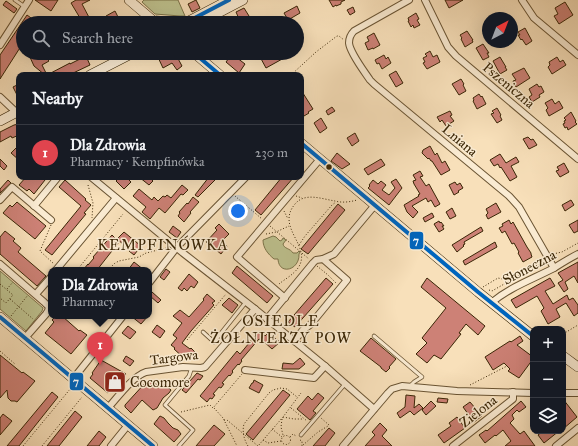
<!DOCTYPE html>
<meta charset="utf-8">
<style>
body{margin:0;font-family:"IM FELL Great Primer",serif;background:#242831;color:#f1f3f6}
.controls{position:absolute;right:12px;bottom:12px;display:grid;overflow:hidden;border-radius:8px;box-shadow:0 4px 16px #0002}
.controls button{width:36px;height:36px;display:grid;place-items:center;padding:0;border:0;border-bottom:1px solid #363941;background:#171b24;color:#f1f3f6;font:20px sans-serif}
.compass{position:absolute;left:482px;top:12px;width:36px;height:36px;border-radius:50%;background:#171b24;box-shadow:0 4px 16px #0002;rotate:42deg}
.you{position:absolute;left:238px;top:211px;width:14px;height:14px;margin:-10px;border:3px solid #fff;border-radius:50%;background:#1a73e8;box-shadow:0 0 0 6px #1a73e833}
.badge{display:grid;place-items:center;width:26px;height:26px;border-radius:50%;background:#7c3aed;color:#fff;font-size:13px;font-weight:700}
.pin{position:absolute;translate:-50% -33px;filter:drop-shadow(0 1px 2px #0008)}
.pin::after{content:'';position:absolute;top:21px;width:14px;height:12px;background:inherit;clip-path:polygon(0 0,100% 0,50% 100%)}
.popup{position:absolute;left:48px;top:267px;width:104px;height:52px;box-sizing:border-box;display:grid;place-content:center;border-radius:8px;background:#171b24;filter:drop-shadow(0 1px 3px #0005);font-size:13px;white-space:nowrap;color:#9ea1a6}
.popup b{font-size:15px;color:#f1f3f6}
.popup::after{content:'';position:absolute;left:50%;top:100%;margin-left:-8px;border:8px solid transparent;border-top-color:#171b24}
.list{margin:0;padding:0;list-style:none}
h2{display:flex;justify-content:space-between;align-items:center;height:52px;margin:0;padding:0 16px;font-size:17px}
h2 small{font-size:13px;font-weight:400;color:#9ea1a6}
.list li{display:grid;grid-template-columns:26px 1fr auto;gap:12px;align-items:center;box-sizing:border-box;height:56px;padding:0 16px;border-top:1px solid #363941}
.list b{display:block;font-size:15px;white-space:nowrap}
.list p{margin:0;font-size:13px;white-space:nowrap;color:#9ea1a6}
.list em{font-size:13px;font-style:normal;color:#9ea1a6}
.icon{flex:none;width:22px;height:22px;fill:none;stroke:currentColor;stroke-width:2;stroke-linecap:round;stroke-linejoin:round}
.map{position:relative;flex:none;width:578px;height:446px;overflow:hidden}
.search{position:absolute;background:#171b24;box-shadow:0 4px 16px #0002;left:16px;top:16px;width:288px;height:44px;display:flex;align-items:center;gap:10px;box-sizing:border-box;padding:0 14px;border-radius:22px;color:#9ea1a6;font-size:15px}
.panel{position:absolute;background:#171b24;box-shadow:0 4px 16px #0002;left:16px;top:72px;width:288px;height:108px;border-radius:8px}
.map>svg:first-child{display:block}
.green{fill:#bec28f;stroke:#7c744a}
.building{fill:#cd8176;stroke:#3a2606}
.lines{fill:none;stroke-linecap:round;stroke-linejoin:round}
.lane-casing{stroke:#6a5433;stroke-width:4.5}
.street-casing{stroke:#6a5433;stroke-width:8}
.secondary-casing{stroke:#3a2606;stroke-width:10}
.path{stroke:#3a2606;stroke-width:1;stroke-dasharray:1 2;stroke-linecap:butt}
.lane{stroke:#faebd2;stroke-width:3}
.street{stroke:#faebd2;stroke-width:6}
.secondary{stroke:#faebd2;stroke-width:9}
.bus-1-casing{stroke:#faebd2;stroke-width:7}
.bus-1{stroke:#0065bd;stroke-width:4}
.bus-dot{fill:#3a2606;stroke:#faebd2;stroke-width:1.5}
.labels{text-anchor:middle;stroke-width:3;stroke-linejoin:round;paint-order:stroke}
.street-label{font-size:14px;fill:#3a2606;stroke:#faebd2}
.poi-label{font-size:14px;fill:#3a2606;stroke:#faebd2;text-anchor:start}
.neighbourhood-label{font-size:15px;letter-spacing:1px;fill:#3a2606;stroke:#faebd2}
.line-badge{stroke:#faebd2;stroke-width:1.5}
.badge-label{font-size:11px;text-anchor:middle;font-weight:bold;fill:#fff}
</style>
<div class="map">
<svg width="578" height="446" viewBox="0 0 578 446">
<rect width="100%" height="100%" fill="#f8e0ba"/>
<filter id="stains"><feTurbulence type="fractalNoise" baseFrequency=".005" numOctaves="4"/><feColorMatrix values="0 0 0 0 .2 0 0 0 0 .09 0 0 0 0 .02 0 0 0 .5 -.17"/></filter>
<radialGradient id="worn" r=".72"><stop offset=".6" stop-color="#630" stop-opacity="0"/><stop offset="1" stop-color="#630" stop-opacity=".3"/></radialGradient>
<!-- green -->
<g class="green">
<path d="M144 0H178L185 16H180L155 14 142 2Z"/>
<path d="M156 16 183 19 184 20C175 24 163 23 156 16Z"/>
<path d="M273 236 276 237 280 241 282 240 283 238 286 240 283 244C284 249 290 248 293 253H297L299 251 300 252 299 254C300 270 279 276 278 259H274C268 254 263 248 263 240Z"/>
<path d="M0 271 43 308 42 311 26 331 0 309Z"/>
</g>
<!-- building -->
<g class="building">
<path d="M35 0H58L51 11Z"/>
<path d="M76 0H90L82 4 92 23H83L71 3Z"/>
<path d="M196 0 200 8 192 12 188 4Z"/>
<path d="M329 0H345L341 2V4L336 6V5L333 7Z"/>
<path d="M445 0H463L449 8Z"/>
<path d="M6 1 17 9 14 13 3 5Z"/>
<path d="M565 2 573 15 559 24 554 16 558 14 555 8Z"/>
<path d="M297 6 300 13 288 20 284 13Z"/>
<path d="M353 7 355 12 350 15 347 10Z"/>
<path d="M244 8 249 16 240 21 236 12Z"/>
<path d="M115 11 121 23H107L105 19 106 16Z"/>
<path d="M416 13 419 19 417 20 420 25 414 28 413 25 411 27 408 21H409L408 18Z"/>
<path d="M27 15 38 23H23V43L0 79V55Z"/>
<path d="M525 28 532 41 526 45 522 39 521 40 518 35H520L518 32Z"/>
<path d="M467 31 473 40H472L473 42 465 47 461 39 462 38 460 35Z"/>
<path d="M374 33 380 45 373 49V48L368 50 365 43 369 41 367 37Z"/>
<path d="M483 44 489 53H487L489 57 483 60 476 48Z"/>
<path d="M430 51 433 57 437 55 440 62 427 69 423 63 425 62 423 58 427 56 425 54Z"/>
<path d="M29 53H35L37 55 42 53H61L48 60 49 61 42 65 47 75 70 63V64L86 56 90 65 69 75H45L34 66 29 55H30Z"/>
<path d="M156 53H175L182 66 177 70 172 63 163 68Z"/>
<path d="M263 53H293L266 68 259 55Z"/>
<path d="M232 54 245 64 239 73 226 62Z"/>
<path d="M384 55 386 59 388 57 391 63 382 69 379 63 377 64 375 60Z"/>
<path d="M500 57 506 67H505L507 70 500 74 493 61Z"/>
<path d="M557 57 560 62 563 60 566 65 552 74 548 67 550 65 549 62Z"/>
<path d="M524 68 530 78 516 87 513 81 516 80 512 74Z"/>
<path d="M396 71 403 83 396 87 389 75Z"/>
<path d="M461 79 464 84 463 85 466 91 459 95 452 84Z"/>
<path d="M19 84V99L13 87Z"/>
<path d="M537 84 539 87 541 86 544 92 539 95 540 97 532 102 529 97 532 95 529 89Z"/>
<path d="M301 90 313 109 308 112 309 113 304 116 301 110Z"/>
<path d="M479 94 481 97 482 96 486 104 477 109 473 101 474 100 473 98Z"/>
<path d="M552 99 555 104 559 101 563 108 549 116 546 110 548 108 545 103Z"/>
<path d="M332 107 335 111 328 115 326 111Z"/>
<path d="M497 108 501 115 500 116 502 120 497 123 491 114 494 113 492 111Z"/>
<path d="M450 111 452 115 450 116 454 121 446 126 442 120 440 122 437 117Z"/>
<path d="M571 112 576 121 575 122 577 124 568 130 567 127 565 128 563 124 565 123 564 121 566 120 564 118Z"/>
<path d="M321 118 327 128 320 133 314 123Z"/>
<path d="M19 124V135L12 138 11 136 0 142V132L14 125Z"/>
<path d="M355 133 359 141 352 146 347 138Z"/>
<path d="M528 137 531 140 533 139 537 145 529 149 523 139Z"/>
<path d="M19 145V160L11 153Z"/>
<path d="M430 146 435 155 437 153 442 163 445 161 450 170 441 175 432 161H431L429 158 428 159 422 153 423 150Z"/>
<path d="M337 153 350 164 342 169 331 161Z"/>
<path d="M500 154 506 163 516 157 519 162 511 166 517 177 510 181 501 167 500 168 498 164 494 166 490 160Z"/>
<path d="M0 159 7 166 4 170 0 166Z"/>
<path d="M381 159 385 165 368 175 364 169Z"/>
<path d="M564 163 569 172 560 177 556 171 559 170 557 167Z"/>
<path d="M420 171 423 176 420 177 426 186 429 184 440 204 435 207 431 200 428 202 426 198 412 206 418 212 413 218 407 212 404 205 419 196 418 195 420 194 414 184 413 181 416 180 413 175Z"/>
<path d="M26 177H42L45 180 34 194 29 189 27 191 19 185Z"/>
<path d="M120 177H126L131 182 124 189 116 181Z"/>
<path d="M139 177H149L153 181 149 185Z"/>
<path d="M209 177H213L216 179 198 197 195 195Z"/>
<path d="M282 177H294L261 215 255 210Z"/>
<path d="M396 179 402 188 389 205 368 188 370 186 369 185 373 180 378 184 381 181 386 185 382 190 389 195 395 188 391 182Z"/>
<path d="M8 180 11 183 0 193V189Z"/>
<path d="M65 180 86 199 85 200 91 205 84 213 86 214 52 255 45 250 81 206 59 187Z"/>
<path d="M455 182 457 185 460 183 463 188 458 191 459 192 454 195 449 185Z"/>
<path d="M182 185 188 190 183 195 181 194 165 213 159 208 150 219 142 212 146 207 133 196 139 189 152 200 154 197 158 201 163 196 165 197 167 195 171 198Z"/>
<path d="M193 197 199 202 190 212 191 213 184 222 178 216 180 213 179 212 187 203 188 204Z"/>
<path d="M571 200 574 205 565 211 562 205Z"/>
<path d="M17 202 46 226 35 239 3 213 10 205 12 207Z"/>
<path d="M496 203 501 212 488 219 486 215 488 213 486 209Z"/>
<path d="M338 204 345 210 308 254 301 249Z"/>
<path d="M452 208 456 216 450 219 446 212Z"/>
<path d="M432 213 434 217 425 222 423 218Z"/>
<path d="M509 220 511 224 513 222 527 247 531 253V254L532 257 523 262 518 253 519 252 514 243 512 244 505 231 502 233 499 228 503 226 502 224Z"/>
<path d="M578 220V231L574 233 569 225Z"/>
<path d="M439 221 440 223 441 222 444 226H442L444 229 439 232 434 224Z"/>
<path d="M219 224 229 234 222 241 227 246 221 254 215 249 214 250 206 242 217 230 215 228Z"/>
<path d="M173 226 181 232 177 238 169 232Z"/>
<path d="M481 227 483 231 464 242 465 244 463 245 464 246 457 252 452 245Z"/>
<path d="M5 231 15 239 13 241 21 248 18 252 46 276 37 286 0 254V237Z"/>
<path d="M124 232 141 246 134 255 129 251 130 250 117 239Z"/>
<path d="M112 235 119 242 97 270H83L88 264V265L94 258 93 257Z"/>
<path d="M495 242 497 247 465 265 463 261Z"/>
<path d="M134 262 144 270H128Z"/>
<path d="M578 262V283L574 276 565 282 568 289 564 292 558 283 563 280 558 273Z"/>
<path d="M237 266 273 296 267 303 232 273Z"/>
<path d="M166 269 170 272 164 280 160 277Z"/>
<path d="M189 274 198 282 194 288 191 286 187 291 184 288 182 291 178 288Z"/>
<path d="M326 278 333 284 295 327 288 322Z"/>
<path d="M427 278 485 326 478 335 466 324 459 333 461 334 441 359 434 355 427 363 416 354 427 343 422 338 446 308 421 287Z"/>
<path d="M550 278 555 286 545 291 553 304 567 295 569 300 573 298 578 305V313L574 316 566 303 556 309 560 317 548 324 541 311 544 308 537 296 516 308 511 300Z"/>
<path d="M152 292 161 300 158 303 150 296Z"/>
<path d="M207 294 215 301 212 303 214 305 191 331 182 343 190 349 191 348 196 353 190 360 186 358 185 359 174 349 175 348 171 345 177 338 173 335 182 323 173 316 180 310 189 317 204 300 203 299Z"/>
<path d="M229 298 238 305 232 313 222 305Z"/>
<path d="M56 316H62L79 331 80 330 87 335 71 354 45 333 54 322 52 320Z"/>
<path d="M131 316H148L141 324Z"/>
<path d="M157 325 165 331 160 338 152 332Z"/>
<path d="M128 326 136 332 130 339 122 333Z"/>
<path d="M259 331 265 336 268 333 280 342 272 349 262 340H261L259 339 241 360 242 361 239 365 238 364 232 371 233 372 230 376 229 375 222 383 224 384 221 388 219 387 213 394 215 395 212 399 210 398 207 402 200 396 237 351 240 354Z"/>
<path d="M520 336 523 341 517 345 533 357V359L519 378 508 371 510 369 504 363 493 370 485 357 510 341 511 342Z"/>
<path d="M371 338 396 359 389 367 390 368 386 372 381 368V367L360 351Z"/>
<path d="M0 355 22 373 23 372 35 381 17 402 15 401H11L8 398 7 390 0 398Z"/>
<path d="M126 356 134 361 130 366 123 361Z"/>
<path d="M300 358 305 364 299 369H282L283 363 293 364Z"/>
<path d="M101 360 126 374 108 393 90 378 93 374 92 373Z"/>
<path d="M197 373 203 376 200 380 198 379 186 393 182 390Z"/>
<path d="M254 380 263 385 259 393 249 388 252 383H253Z"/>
<path d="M152 381 159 386 160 385 161 386 163 383 171 390 169 393 163 398 157 408 153 410 142 400 131 413 125 407V405L146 382Z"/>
<path d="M283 390 290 395 253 440 246 434Z"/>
<path d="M52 392 58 397 19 446H7Z"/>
<path d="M318 393 324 398 313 411 316 413 310 420 297 409 308 396 312 400Z"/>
<path d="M406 395 415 396 414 408 419 404 423 408 414 415 410 411 400 418 397 413 405 407Z"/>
<path d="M438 398 448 399 447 403 437 402Z"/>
<path d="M563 399 577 417 563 429Z"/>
<path d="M431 401 436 406 426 415 422 410Z"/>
<path d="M521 401 526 407 519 412 517 410 512 415 514 419 510 423 520 434 524 431 535 446H505L511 441 503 430 496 436 495 435 485 443 479 435 486 430 487 431Z"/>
<path d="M470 402 482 416 474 422 463 407Z"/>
<path d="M75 411 82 417 59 446H47Z"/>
<path d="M3 414 12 421 0 435V418Z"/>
<path d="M160 416 164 418 168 423 173 428 178 430 181 434 174 442 154 424Z"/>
<path d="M457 417 465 428 444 443 438 435 451 426 449 423Z"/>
<path d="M380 423 387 430 382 436 392 446H365L375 435 372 432Z"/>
<path d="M214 425 225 434 214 446H196Z"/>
<path d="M329 428 335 433 325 446H313Z"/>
<path d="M99 431 106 437 99 446H87Z"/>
<path d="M543 431H559L544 443 538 435Z"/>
</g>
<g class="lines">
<!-- lane casing -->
<g class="lane-casing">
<g id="lane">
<path d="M15 0 25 7"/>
<path d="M203 332 214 342 246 302"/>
<path d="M374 336 422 377 414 382 410 386"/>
<path d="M301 435 345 384"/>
<path d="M179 446 193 430 165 405 189 376 192 367"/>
</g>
</g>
<!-- street casing -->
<g class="street-casing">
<g id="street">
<path d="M409 0 354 31C351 34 349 38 349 43 350 53 364 71 370 80L374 84 509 196 519 207 554 268"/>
<path d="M425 0 448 47 456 56 578 159"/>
<path d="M522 0 534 18 578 55"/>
<path d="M0 45 29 0"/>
<path d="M0 97 18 114"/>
<path d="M91 177 183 253 255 309 325 366 374 409"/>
<path d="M0 200 12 187 51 220"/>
<path d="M34 206 58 177"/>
<path d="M323 259 334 254 375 205"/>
<path d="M0 264 44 302 49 307 48 311 46 314 25 338"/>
<path d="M56 270 116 198"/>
<path d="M149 283 177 247 246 177"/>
<path d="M36 294 51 277"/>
<path d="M285 298 237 257 320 159"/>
<path d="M491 303C510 287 533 279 554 268 562 263 570 258 578 254"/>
<path d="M267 319 313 263 316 260 323 259 347 280 311 324 303 330 294 341"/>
<path d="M245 370 314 378 325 366"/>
<path d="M73 379 123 316"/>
<path d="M563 393H578"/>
<path d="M108 408C118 397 132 377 146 372L183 367 201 368 205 367 255 309"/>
<path d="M111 446 128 425"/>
<path d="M343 446 388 393 392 389 402 386 457 391 533 393"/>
<path d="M453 446 513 399V392"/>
<path d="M556 446 578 428"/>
</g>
</g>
<!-- secondary casing -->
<g class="secondary-casing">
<g id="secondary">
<path d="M129 0 156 23"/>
<path d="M185 23 229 0"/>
<path d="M199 23 243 0"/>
<path d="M194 53 220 75"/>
<path d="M90 75 133 53"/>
<path d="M0 121 19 111"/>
<path d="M301 143 478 292 533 336"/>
<path d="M0 317 153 446"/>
<path d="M563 356 578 367"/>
</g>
</g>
<!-- path -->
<g class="path">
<path d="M291 75 316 52 337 36H339L344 40"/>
<path d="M88 185 93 203 92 218"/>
<path d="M235 196 262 219"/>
<path d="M296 196 302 198"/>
<path d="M284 211 288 219"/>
<path d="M51 225 40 251 54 264"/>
<path d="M270 226 309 259"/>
<path d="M266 234 276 232 289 226"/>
<path d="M299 245 305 236 332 205 336 202"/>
<path d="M553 254 562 252 578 243"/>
<path d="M317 266 328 275 336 283"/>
<path d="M77 270 123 214"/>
<path d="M108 270 115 263 119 261 139 257 146 253 166 248"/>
<path d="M0 284 13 295 6 303 0 298"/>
<path d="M279 284C285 279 293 275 298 268 313 246 275 228 295 204 305 192 322 199 335 201 342 203 350 202 357 200"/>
<path d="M483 287 498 278 507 280"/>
<path d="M7 289 13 282"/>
<path d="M489 290 492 291 539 264 542 261"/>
<path d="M10 299 33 319"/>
<path d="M11 316 28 295"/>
<path d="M563 334 578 325"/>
<path d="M185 338 187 340 226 294"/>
<path d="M0 351 15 364"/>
<path d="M470 385 507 366"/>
<path d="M214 408 223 418 237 446"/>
<path d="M291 408 307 421"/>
<path d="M181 412 210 405 213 408 242 374"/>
<path d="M283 417 294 419H303"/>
<path d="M282 419 281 427 283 435"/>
<path d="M224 420H227L258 446 283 417 301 393"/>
<path d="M272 429 282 437"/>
<circle cx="286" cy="440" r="4.5"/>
<path d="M290 437 293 434 296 436"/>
<path d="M263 440 268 443 281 441"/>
<path d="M300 440 302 441V446"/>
<path d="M303 445 318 432 328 426 329 425 321 418"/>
<path d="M23 446 71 388"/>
<path d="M42 446 82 397"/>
<path d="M248 446C244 440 242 431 244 424L269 393 273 390 281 388 287 389 297 397"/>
</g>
<!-- lane -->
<use href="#lane" class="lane"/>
<!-- street -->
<use href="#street" class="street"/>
<!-- secondary -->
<use href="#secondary" class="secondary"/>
<!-- bus-1 casing -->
<g class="bus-1-casing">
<g id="bus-1">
<path d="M185 23 229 0"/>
<path d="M194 53 220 75"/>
<path d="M301 143 478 292 533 336"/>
<path d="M0 317 153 446"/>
</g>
</g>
<!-- bus-1 -->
<use href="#bus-1" class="bus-1"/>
</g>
<!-- icons -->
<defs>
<g id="shop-square" transform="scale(1.15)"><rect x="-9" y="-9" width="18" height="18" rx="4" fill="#8f2418" stroke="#faebd2"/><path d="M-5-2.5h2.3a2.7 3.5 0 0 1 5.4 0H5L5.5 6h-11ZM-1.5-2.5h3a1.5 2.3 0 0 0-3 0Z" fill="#fff"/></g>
</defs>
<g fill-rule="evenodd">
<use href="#shop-square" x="115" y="382"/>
</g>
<!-- markers -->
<circle class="bus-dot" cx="329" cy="167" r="3.5"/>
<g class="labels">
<!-- street labels -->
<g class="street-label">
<text transform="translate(509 85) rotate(40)" y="5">Pszeniczna</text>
<text transform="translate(460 140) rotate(40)" y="5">Lniana</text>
<text transform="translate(529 267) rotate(-28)" y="5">Słoneczna</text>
<text transform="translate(174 357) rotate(-7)" y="5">Targowa</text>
<text transform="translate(478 411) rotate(-38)" y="5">Zielona</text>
</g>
<!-- poi labels -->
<g class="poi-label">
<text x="130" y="387">Cocomore</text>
</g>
<!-- neighbourhood labels -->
<g class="neighbourhood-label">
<text x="163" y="250">KEMPFINÓWKA</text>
<text x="281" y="326">OSIEDLE<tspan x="281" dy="17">ŻOŁNIERZY POW</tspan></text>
</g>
</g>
<g class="line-badge">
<rect x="409" y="231" width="15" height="19" rx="4" fill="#0065bd"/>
<rect x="69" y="372" width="15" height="19" rx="4" fill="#0065bd"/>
</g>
<g class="badge-label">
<text x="416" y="244">7</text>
<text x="76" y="385">7</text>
</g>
<rect width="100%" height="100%" filter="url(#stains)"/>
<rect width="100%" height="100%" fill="url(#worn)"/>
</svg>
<div class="controls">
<button>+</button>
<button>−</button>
<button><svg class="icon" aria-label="layers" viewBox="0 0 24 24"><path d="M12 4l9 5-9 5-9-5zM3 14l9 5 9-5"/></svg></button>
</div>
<svg class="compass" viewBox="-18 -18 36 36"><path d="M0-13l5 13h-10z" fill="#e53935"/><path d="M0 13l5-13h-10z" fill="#9ea1a6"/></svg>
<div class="you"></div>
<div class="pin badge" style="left:100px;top:365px;background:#e0444e">1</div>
<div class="popup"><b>Dla Zdrowia</b>Pharmacy</div>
<div class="search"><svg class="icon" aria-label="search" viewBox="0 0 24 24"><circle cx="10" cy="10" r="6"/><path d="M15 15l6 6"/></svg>Search here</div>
<section class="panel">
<h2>Nearby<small></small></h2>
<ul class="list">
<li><span class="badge" style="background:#e0444e">1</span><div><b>Dla Zdrowia</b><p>Pharmacy · Kempfinówka</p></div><em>230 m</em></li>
</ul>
</section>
</div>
